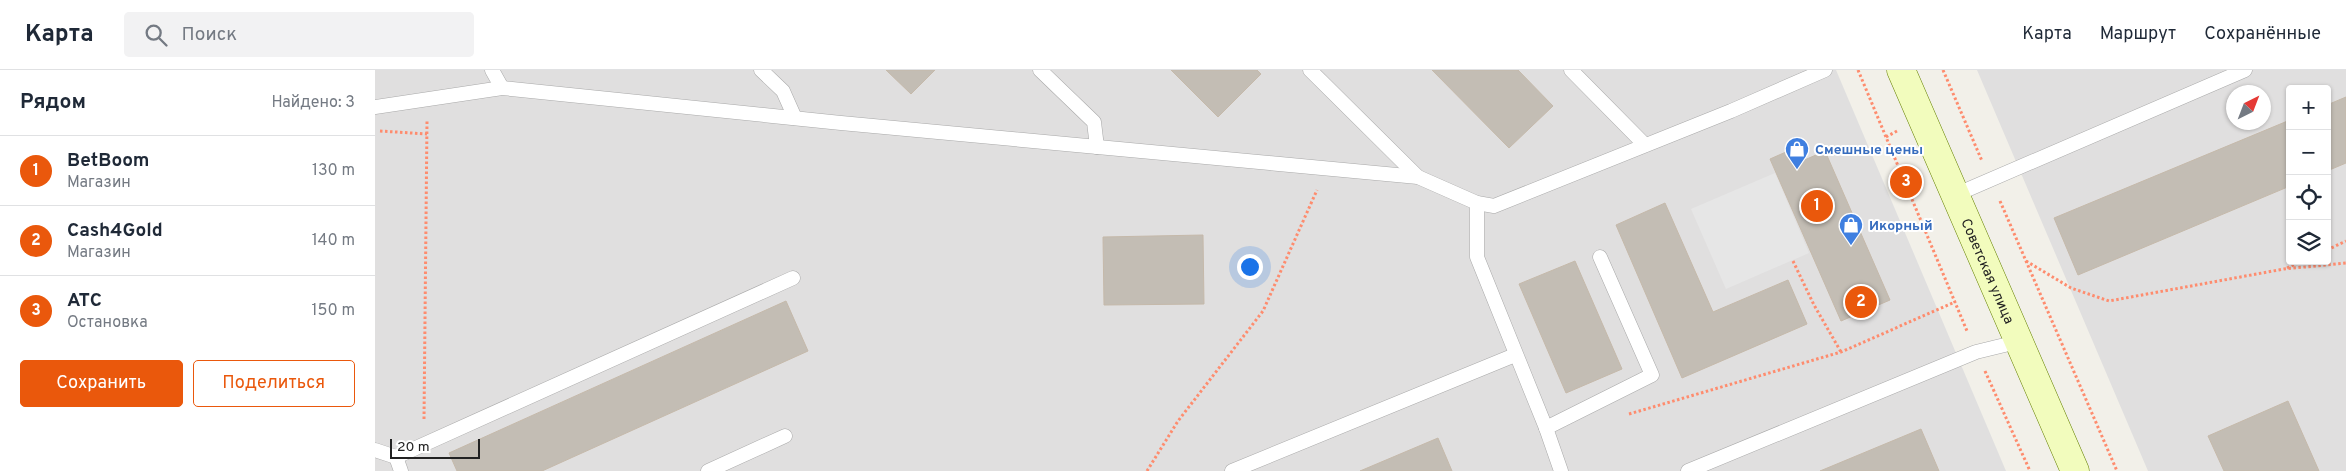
<!DOCTYPE html>
<html lang="ru">
<meta charset="utf-8">
<style>
body{margin:0;font-family:Overpass,sans-serif;background:#f2f2f3;color:#1f2937}
.controls{position:absolute;right:15px;top:15px;display:grid;overflow:hidden;border-radius:5px;box-shadow:0 1px 4px #0004}
.controls button{width:45px;height:45px;display:grid;place-items:center;padding:0;border:0;border-bottom:1px solid #e0e1e3;background:#fff;color:#1f2937;font:25px sans-serif}
.compass{position:absolute;left:1851px;top:15px;width:45px;height:45px;border-radius:50%;background:#fff;box-shadow:0 1px 4px #0004;rotate:42deg}
.scale{position:absolute;left:15px;bottom:12px;width:90px;box-sizing:border-box;padding-left:5px;border:2px solid #222;border-top:0;font-size:14px;line-height:18px;white-space:nowrap;color:#222;-webkit-text-stroke:4px #fff;paint-order:stroke}
.you{position:absolute;left:874px;top:196px;width:18px;height:18px;margin:-12px;border:4px solid #fff;border-radius:50%;background:#1a73e8;box-shadow:0 0 0 8px #1a73e833}
.badge{display:grid;place-items:center;width:32px;height:32px;border-radius:50%;background:#ea580c;color:#fff;font-size:16px;font-weight:700}
.pin{position:absolute;translate:-50% -50%;border:2px solid #fff;box-shadow:0 1px 5px #0006}
.list{margin:0;padding:0;list-style:none}
h2{display:flex;justify-content:space-between;align-items:center;height:65px;margin:0;padding:0 20px;font-size:21px}
h2 small{font-size:16px;font-weight:400;color:#747a83}
.list li{display:grid;grid-template-columns:32px 1fr auto;gap:15px;align-items:center;box-sizing:border-box;height:70px;padding:0 20px;border-top:1px solid #e0e1e3}
.list b{display:block;font-size:19px;white-space:nowrap}
.list p{margin:0;font-size:16px;white-space:nowrap;color:#747a83}
.list em{font-size:16px;font-style:normal;color:#747a83}
.actions{display:flex;gap:10px;padding:15px 20px}
.actions a{flex:1;padding:11px 0;border:1px solid #ea580c;border-radius:5px;text-align:center;font-size:18px;color:#ea580c}
.actions .main{background:#ea580c;color:#fff}
.icon{flex:none;width:28px;height:28px;fill:none;stroke:currentColor;stroke-width:2;stroke-linecap:round;stroke-linejoin:round}
.map{position:relative;flex:none;width:1971px;height:401px;overflow:hidden}
header{display:flex;align-items:center;gap:30px;box-sizing:border-box;height:70px;padding:0 25px;background:#fff;border-bottom:1px solid #e0e1e3}
header strong{font-size:24px}
nav{display:flex;gap:28px;margin-inline-start:auto;font-size:18px}
.search{width:350px;height:45px;background:#f2f2f3;display:flex;align-items:center;gap:12px;box-sizing:border-box;padding:0 18px;border-radius:5px;color:#747a83;font-size:19px}
main{display:flex}
aside{flex:1;background:#fff}
.map>svg:first-child{display:block}
.residential{fill:#e0dfdf;fill-rule:evenodd}
.parking{fill:#e6e6e6}
.building{fill:#c3bdb4;stroke:#c5b9aa}
.lines{fill:none;stroke-linecap:round;stroke-linejoin:round}
.lane-casing{stroke:#a9a9a9;stroke-width:15}
.secondary-casing{stroke:#658001;stroke-width:29}
.path{stroke:#fe8c6e;stroke-width:3;stroke-dasharray:2.5 2.5;stroke-linecap:butt}
.lane{stroke:#fff;stroke-width:14}
.secondary{stroke:#f2fcbd;stroke-width:28}
.labels{text-anchor:middle;stroke-width:4;stroke-linejoin:round;paint-order:stroke}
.shop-label{font-size:14px;font-weight:bold;fill:#366cbe;stroke:#fff;text-anchor:start}
.street-label{font-size:14px;fill:#222;stroke:#fff}
</style>
<header>
<strong>Карта</strong>
<div class="search"><svg class="icon" aria-label="search" viewBox="0 0 24 24"><circle cx="10" cy="10" r="6"/><path d="M15 15l6 6"/></svg>Поиск</div>
<nav><a>Карта</a><a>Маршрут</a><a>Сохранённые</a></nav>
</header>
<main>
<aside>
<h2>Рядом<small>Найдено: 3</small></h2>
<ul class="list">
<li><span class="badge">1</span><div><b>BetBoom</b><p>Магазин</p></div><em>130 m</em></li>
<li><span class="badge">2</span><div><b>Cash4Gold</b><p>Магазин</p></div><em>140 m</em></li>
<li><span class="badge">3</span><div><b>АТС</b><p>Остановка</p></div><em>150 m</em></li>
</ul>
<div class="actions"><a class="main">Сохранить</a><a>Поделиться</a></div>
</aside>
<div class="map">
<svg width="1971" height="401" viewBox="0 0 1971 401">
<rect width="100%" height="100%" fill="#f2f0e9"/>
<!-- residential -->
<g class="residential">
<path d="M0 0H1461L1631 401H0Z"/>
<path d="M1602 0H1971V401H1773ZM1915 19H1952V191H1915ZM1858 22H1888V52H1858Z"/>
</g>
<!-- parking -->
<path class="parking" d="M1400 103 1434 183 1351 219 1316 139Z"/>
<!-- building -->
<g class="building">
<path d="M511 0H560L536 24Z"/>
<path d="M796 0H882L886 4 843 47Z"/>
<path d="M1057 0H1143L1178 36 1134 78Z"/>
<path d="M1971 27V93L1952 101V35Z"/>
<path d="M1915 50V116L1703 205 1679 148Z"/>
<path d="M1420 78 1425 92 1450 81 1515 230 1466 251 1395 89Z"/>
<path d="M1290 133 1338 242 1413 210 1432 254 1307 308 1241 155Z"/>
<path d="M828 165 829 234 729 235 728 167Z"/>
<path d="M1200 191 1247 299 1191 323 1144 214Z"/>
<path d="M411 231 433 281 167 401H82L74 383Z"/>
<path d="M1913 331 1944 401H1849L1833 366Z"/>
<path d="M1546 359 1564 401H1445Z"/>
<path d="M1063 368 1077 401H985Z"/>
</g>
<g class="lines">
<!-- lane casing -->
<g class="lane-casing">
<g id="lane">
<path d="M117 0 127 18"/>
<path d="M386 0 408 21 420 48"/>
<path d="M665 0 719 52 722 77"/>
<path d="M935 0 1043 107"/>
<path d="M1196 0 1270 75"/>
<path d="M0 37 127 18 466 53 1043 107 1102 133 1119 136 1356 41 1450 0"/>
<path d="M1580 125 1870 0"/>
<path d="M1102 133V187L1171 358 1186 401"/>
<path d="M1171 358 1277 305 1225 187"/>
<path d="M0 380 21 387 26 401"/>
<path d="M21 387 418 208"/>
<path d="M333 401 410 366"/>
<path d="M857 401 1140 285"/>
<path d="M1313 401 1601 282 1642 272"/>
</g>
</g>
<!-- secondary casing -->
<g class="secondary-casing">
<g id="secondary">
<path id="s1" d="M1526 0 1700 401"/>
</g>
</g>
<!-- path -->
<g class="path">
<path d="M1483 0 1592 261"/>
<path d="M1568 0 1607 91"/>
<path d="M5 61 52 64"/>
<path d="M1511 67 1522 61"/>
<path d="M1625 131 1742 401"/>
<path d="M1952 180 1971 171"/>
<path d="M1418 191 1439 235 1466 282"/>
<path d="M1651 191 1696 218 1734 231 1909 199 1971 193"/>
<path d="M1912 198 1927 191"/>
<path d="M1610 301 1655 401"/>
<path d="M1254 344 1466 282 1580 232"/>
<path d="M49 349 52 51"/>
<path d="M772 401 803 351 888 241 942 120"/>
</g>
<!-- lane -->
<use href="#lane" class="lane"/>
<!-- secondary -->
<use href="#secondary" class="secondary"/>
</g>
<!-- icons -->
<defs>
<g id="shop-pin" transform="scale(1.25)"><path d="M0 17L-7.5 6A9.5 9.5 0 1 1 7.5 6Z" fill="#3f7fe0" stroke="#fff"/><path d="M-5-2.5h2.3a2.7 3.5 0 0 1 5.4 0H5L5.5 6h-11ZM-1.5-2.5h3a1.5 2.3 0 0 0-3 0Z" fill="#fff"/></g>
</defs>
<g fill-rule="evenodd">
<use href="#shop-pin" x="1422" y="79"/>
<use href="#shop-pin" x="1476" y="155"/>
</g>
<g class="labels">
<!-- shop labels -->
<g class="shop-label">
<text x="1440" y="84">Смешные цены</text>
<text x="1494" y="160">Икорный</text>
</g>
<!-- street labels -->
<g class="street-label">
<text dy="5" stroke="none"><textPath href="#s1" startOffset="219">Советская улица</textPath></text>
</g>
</g>
</svg>
<div class="controls">
<button>+</button>
<button>−</button>
<button><svg class="icon" aria-label="locate" viewBox="0 0 24 24"><circle cx="12" cy="12" r="6"/><path d="M12 2v4M12 18v4M2 12h4M18 12h4"/></svg></button>
<button><svg class="icon" aria-label="layers" viewBox="0 0 24 24"><path d="M12 4l9 5-9 5-9-5zM3 14l9 5 9-5"/></svg></button>
</div>
<svg class="compass" viewBox="-18 -18 36 36"><path d="M0-13l5 13h-10z" fill="#e53935"/><path d="M0 13l5-13h-10z" fill="#747a83"/></svg>
<div class="scale">20 m</div>
<div class="you"></div>
<div class="pin badge" style="left:1442px;top:136px">1</div>
<div class="pin badge" style="left:1486px;top:232px">2</div>
<div class="pin badge" style="left:1531px;top:112px">3</div>
</div>
</main>
